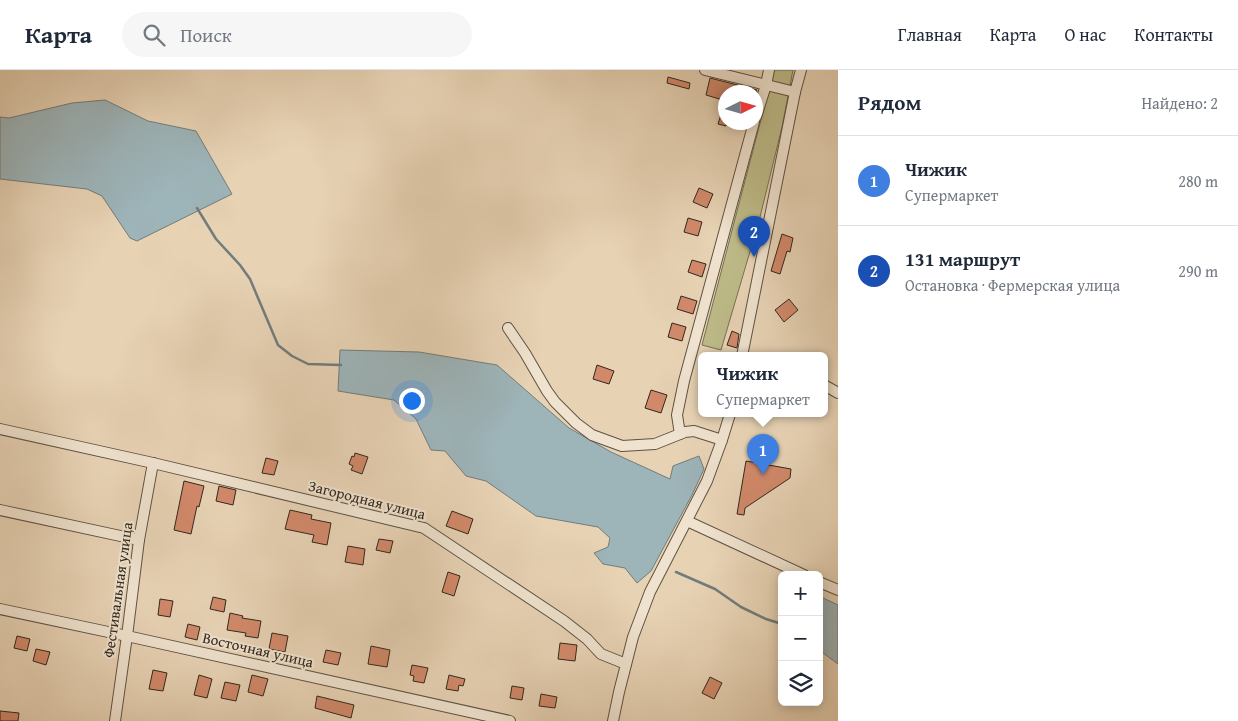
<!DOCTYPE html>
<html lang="ru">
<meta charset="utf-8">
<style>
body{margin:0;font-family:"Gentium Book Plus",serif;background:#f6f6f7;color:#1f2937}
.controls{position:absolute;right:15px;bottom:15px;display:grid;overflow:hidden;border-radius:8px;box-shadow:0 2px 12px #0003}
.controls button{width:45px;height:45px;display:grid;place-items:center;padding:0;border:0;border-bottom:1px solid #e0e1e3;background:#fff;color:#1f2937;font:25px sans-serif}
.compass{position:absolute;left:718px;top:15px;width:45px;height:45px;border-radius:50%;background:#fff;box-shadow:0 2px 12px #0003;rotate:85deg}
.you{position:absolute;left:411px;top:330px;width:18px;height:18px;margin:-12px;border:4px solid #fff;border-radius:50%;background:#1a73e8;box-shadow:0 0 0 8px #1a73e833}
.badge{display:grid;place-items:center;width:32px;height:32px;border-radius:50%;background:#8f2418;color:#fff;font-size:16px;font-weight:700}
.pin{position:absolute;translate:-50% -41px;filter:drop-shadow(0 1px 2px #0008)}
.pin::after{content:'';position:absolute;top:26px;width:18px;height:15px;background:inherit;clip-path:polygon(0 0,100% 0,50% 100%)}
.popup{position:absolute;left:698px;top:282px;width:130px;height:65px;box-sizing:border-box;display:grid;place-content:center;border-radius:8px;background:#fff;filter:drop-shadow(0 1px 4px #0005);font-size:16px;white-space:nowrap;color:#747a83}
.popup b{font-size:19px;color:#1f2937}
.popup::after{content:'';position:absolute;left:50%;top:100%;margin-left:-10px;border:10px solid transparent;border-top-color:#fff}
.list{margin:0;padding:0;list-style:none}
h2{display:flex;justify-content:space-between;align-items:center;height:65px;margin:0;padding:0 20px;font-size:21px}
h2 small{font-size:16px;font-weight:400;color:#747a83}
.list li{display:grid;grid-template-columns:32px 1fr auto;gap:15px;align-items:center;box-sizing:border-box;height:90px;padding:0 20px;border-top:1px solid #e0e1e3}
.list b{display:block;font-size:19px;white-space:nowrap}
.list p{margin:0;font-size:16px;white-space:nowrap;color:#747a83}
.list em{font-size:16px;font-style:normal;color:#747a83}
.icon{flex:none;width:28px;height:28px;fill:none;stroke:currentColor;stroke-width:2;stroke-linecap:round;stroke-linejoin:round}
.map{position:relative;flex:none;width:838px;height:651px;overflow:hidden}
header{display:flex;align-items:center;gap:30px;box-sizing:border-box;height:70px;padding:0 25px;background:#fff;border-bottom:1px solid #e0e1e3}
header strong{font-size:24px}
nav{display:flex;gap:28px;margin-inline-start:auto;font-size:18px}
.search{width:350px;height:45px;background:#f6f6f7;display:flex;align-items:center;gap:12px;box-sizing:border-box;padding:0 18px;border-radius:28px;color:#747a83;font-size:19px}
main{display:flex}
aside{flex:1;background:#fff}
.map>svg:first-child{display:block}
.green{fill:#bdba88;stroke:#777153}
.water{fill:#9db4b9;stroke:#727c7b}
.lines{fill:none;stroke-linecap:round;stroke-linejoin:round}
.stream{stroke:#727c7b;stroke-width:2.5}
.building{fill:#d1896a;stroke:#31281e}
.minor-casing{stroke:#5e5244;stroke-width:12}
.minor{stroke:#efe2ce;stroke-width:10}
.labels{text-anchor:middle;stroke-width:4;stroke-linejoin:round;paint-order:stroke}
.street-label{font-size:15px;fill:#31281e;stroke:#efe2ce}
</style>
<header>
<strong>Карта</strong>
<div class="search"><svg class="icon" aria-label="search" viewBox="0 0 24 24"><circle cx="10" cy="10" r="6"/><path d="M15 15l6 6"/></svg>Поиск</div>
<nav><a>Главная</a><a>Карта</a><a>О нас</a><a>Контакты</a></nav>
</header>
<main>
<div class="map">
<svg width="838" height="651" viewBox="0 0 838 651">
<rect width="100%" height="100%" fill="#e7d2b4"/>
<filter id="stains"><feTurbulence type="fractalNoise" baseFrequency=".004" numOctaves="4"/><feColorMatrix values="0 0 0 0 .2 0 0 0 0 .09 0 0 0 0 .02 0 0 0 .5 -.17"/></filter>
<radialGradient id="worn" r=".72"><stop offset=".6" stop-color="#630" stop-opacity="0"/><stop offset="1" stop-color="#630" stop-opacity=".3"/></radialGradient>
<!-- green -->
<path class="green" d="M774 0H793L782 57 759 151 721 280 702 275Z"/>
<!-- water -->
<g class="water">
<path d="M105 30 148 51 196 61 232 124 137 171 130 168 102 126 87 119 0 109V47L9 48 72 33Z"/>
<path d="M340 280 419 282 497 295 569 358 611 382 670 409 673 396 699 386 704 399 692 425 651 501 637 513 625 498 603 494 594 483 608 477 610 468 598 457 536 446 486 411 466 406 445 381 431 380 416 349 394 330 338 321Z"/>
<path d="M819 526 838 535V594L819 580Z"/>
</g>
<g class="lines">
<!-- stream -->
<g class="stream">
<path d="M197 138 216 169 240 195 250 209 278 275 292 286 308 294 341 295"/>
<path d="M676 502 715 519 741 537 766 549 782 554"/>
</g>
</g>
<!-- building -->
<g class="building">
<path d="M668 7 690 13 689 19 667 13Z"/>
<path d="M710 8 757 20 756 22H726V31L706 25Z"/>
<path d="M724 35H726V56L718 54Z"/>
<path d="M699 118 713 124 707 138 693 132Z"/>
<path d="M688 148 702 152 698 166 684 162Z"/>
<path d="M782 164 793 168 790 182 787 181 780 204 771 201Z"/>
<path d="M692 190 706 194 702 207 688 202Z"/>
<path d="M681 226 697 231 693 244 677 239Z"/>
<path d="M789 229 798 240 784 252 775 240Z"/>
<path d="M672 253 686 257 682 271 668 267Z"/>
<path d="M732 261 739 264 737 278 727 275Z"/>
<path d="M597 295 614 301 609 314 593 309Z"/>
<path d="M651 320 667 325 661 343 645 338Z"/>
<path d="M355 383 368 387 362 404 351 400 353 396 349 394 352 386 354 387Z"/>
<path d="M266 388 278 391 274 405 262 403Z"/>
<path d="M746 391 791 399 790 408 745 438 744 445 737 444Z"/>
<path d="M184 411 204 416 199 437 197 436 191 464 174 460Z"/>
<path d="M219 416 236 420 233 435 216 431Z"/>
<path d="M290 440 312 445 311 449 331 453 327 475 312 472 314 465 285 459Z"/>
<path d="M452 441 473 449 468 464 446 456Z"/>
<path d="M379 469 393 471 390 483 376 480Z"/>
<path d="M348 476 365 479 363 495 345 492Z"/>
<path d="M448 502 460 506 454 526 442 522Z"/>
<path d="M213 527 226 530 224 542 210 539Z"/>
<path d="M160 529 173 531 170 547 158 545Z"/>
<path d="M230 543 243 546 242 548 261 551 258 568 245 566 246 563 227 560Z"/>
<path d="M188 554 200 557 197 570 185 567Z"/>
<path d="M272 563 288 566 285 582 269 579Z"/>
<path d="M17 566 30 569 27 581 14 578Z"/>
<path d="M560 573 577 575 575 591 558 589Z"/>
<path d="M371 576 390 580 387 597 368 594Z"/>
<path d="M36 579 50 582 46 595 33 591Z"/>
<path d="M326 580 341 583 338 595 323 592Z"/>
<path d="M412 595 428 598 424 613 413 611 414 606 410 605Z"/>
<path d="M153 600 167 603 163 621 149 619Z"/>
<path d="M199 605 212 609 207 628 194 625Z"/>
<path d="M252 605 268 609 263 626 248 622Z"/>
<path d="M449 605 465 609 463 616 459 615 458 621 446 619Z"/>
<path d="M710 607 722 613 714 629 702 623Z"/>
<path d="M225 612 240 615 236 631 221 628Z"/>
<path d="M512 616 524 618 522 630 510 628Z"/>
<path d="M541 624 557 627 555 638 539 636Z"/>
<path d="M317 626 354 635 351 648 315 638Z"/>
<path d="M0 641 19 643 18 651H0Z"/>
</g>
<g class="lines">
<!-- minor casing -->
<g class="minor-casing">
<g id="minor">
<path d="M705 0 795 22"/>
<path d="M756 47 766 15 769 0"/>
<path d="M508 258 525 283 547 321 555 332 576 353 592 365 622 376 655 374 685 362 694 361 722 370"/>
<path d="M742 286 795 22 801 0"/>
<path d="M824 315 838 323"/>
<path d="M0 359 153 393 424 458 564 551 587 569 601 584 626 594"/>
<path d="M680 364 677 345 684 311 754 52"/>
<path d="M0 440 139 470"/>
<path d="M687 451 804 505"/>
<path d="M819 512 838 520"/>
<path d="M0 539 127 566 510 651"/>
<path d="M115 651 127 566 139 470 153 393"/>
<path d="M613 651 619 622 633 567 650 522 707 411 722 370 730 344"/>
</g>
</g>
<!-- minor -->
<use href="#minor" class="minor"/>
</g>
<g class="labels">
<!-- street labels -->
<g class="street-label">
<text transform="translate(367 430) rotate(14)" y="5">Загородная улица</text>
<text transform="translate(118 520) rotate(-82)" y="5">Фестивальная улица</text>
<text transform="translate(258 580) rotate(13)" y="5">Восточная улица</text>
</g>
</g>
<rect width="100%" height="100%" filter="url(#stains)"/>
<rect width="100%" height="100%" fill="url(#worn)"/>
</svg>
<div class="controls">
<button>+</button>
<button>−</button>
<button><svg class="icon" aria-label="layers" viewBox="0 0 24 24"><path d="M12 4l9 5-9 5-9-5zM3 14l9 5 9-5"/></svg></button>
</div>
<svg class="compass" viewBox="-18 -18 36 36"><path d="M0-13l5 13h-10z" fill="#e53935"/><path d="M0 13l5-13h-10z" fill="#747a83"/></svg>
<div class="you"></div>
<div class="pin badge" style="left:763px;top:405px;background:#3f7fe0">1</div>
<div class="popup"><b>Чижик</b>Супермаркет</div>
<div class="pin badge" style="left:754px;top:187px;background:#1a4fb4">2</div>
</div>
<aside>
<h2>Рядом<small>Найдено: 2</small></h2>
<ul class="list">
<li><span class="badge" style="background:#3f7fe0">1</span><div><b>Чижик</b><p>Супермаркет</p></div><em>280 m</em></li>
<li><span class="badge" style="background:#1a4fb4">2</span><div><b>131 маршрут</b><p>Остановка · Фермерская улица</p></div><em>290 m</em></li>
</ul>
</aside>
</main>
